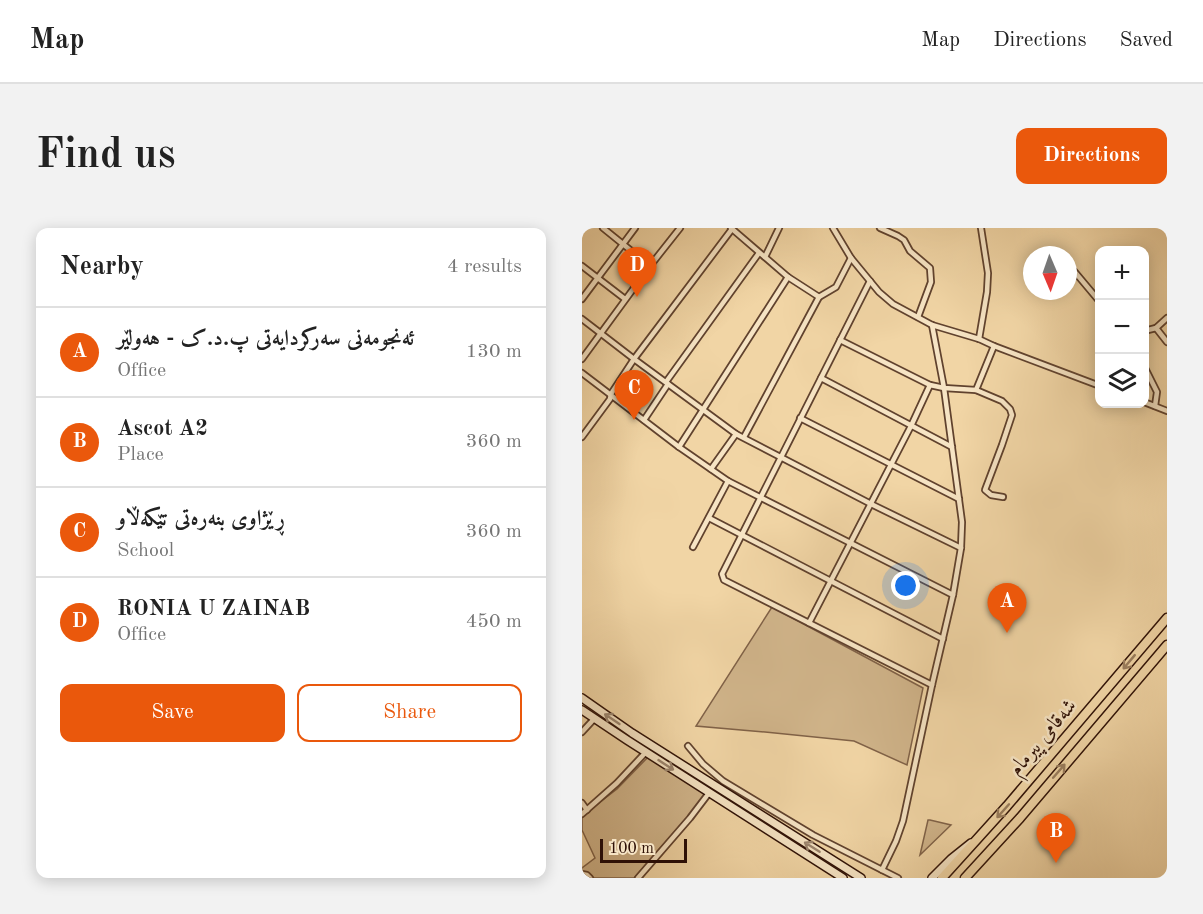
<!DOCTYPE html>
<meta charset="utf-8">
<style>
body{margin:0;font-family:"Old Standard TT",Amiri,serif;background:#f2f2f2;color:#222}
.controls{position:absolute;right:18px;top:18px;display:grid;overflow:hidden;border-radius:12px;box-shadow:0 3px 15px #0003}
.controls button{width:54px;height:54px;display:grid;place-items:center;padding:0;border:0;border-bottom:2px solid #e0e0e0;background:#fff;color:#222;font:30px sans-serif}
.compass{position:absolute;left:441px;top:18px;width:54px;height:54px;border-radius:50%;background:#fff;box-shadow:0 3px 15px #0003;rotate:178deg}
.scale{position:absolute;left:18px;bottom:15px;width:87px;box-sizing:border-box;padding-left:6px;border:3px solid #2f1106;border-top:0;font-size:16px;line-height:21px;white-space:nowrap;color:#2f1106;-webkit-text-stroke:4px #f6e4c4;paint-order:stroke}
.you{position:absolute;left:324px;top:358px;width:21px;height:21px;margin:-15px;border:4px solid #fff;border-radius:50%;background:#1a73e8;box-shadow:0 0 0 9px #1a73e833}
.badge{display:grid;place-items:center;width:39px;height:39px;border-radius:50%;background:#ea580c;color:#fff;font-size:20px;font-weight:700}
.pin{position:absolute;translate:-50% -50px;filter:drop-shadow(0 2px 3px #0008)}
.pin::after{content:'';position:absolute;top:32px;width:21px;height:18px;background:inherit;clip-path:polygon(0 0,100% 0,50% 100%)}
.list{margin:0;padding:0;list-style:none}
h2{display:flex;justify-content:space-between;align-items:center;height:78px;margin:0;padding:0 24px;font-size:26px}
h2 small{font-size:20px;font-weight:400;color:#767676}
.list li{display:grid;grid-template-columns:39px 1fr auto;gap:18px;align-items:center;box-sizing:border-box;height:90px;padding:0 24px;border-top:2px solid #e0e0e0}
.list b{display:block;font-size:22px;white-space:nowrap}
.list p{margin:0;font-size:20px;white-space:nowrap;color:#767676}
.list em{font-size:20px;font-style:normal;color:#767676}
.actions{display:flex;gap:12px;padding:18px 24px}
.actions a{flex:1;padding:14px 0;border:2px solid #ea580c;border-radius:12px;text-align:center;font-size:21px;color:#ea580c}
.actions .main{background:#ea580c;color:#fff}
.icon{flex:none;width:33px;height:33px;fill:none;stroke:currentColor;stroke-width:2;stroke-linecap:round;stroke-linejoin:round}
.map{position:relative;flex:none;width:585px;height:650px;overflow:hidden;border-radius:12px}
header{display:flex;align-items:center;gap:36px;box-sizing:border-box;height:84px;padding:0 30px;background:#fff;border-bottom:2px solid #e0e0e0}
header strong{font-size:28px}
nav{display:flex;gap:33px;margin-inline-start:auto;font-size:21px}
.intro{display:flex;align-items:center;justify-content:space-between;box-sizing:border-box;height:144px;padding:0 36px}
h1{margin:0;font-size:42px}
.button{padding:15px 27px;border-radius:12px;background:#ea580c;color:#fff;font-size:21px;font-weight:700}
main{display:flex;gap:36px;padding:0 36px}
aside{flex:1;background:#fff;border-radius:12px;box-shadow:0 3px 15px #0003}
.map>svg:first-child{display:block}
.green{fill:#d0b48a;stroke:#806248;stroke-width:1.5}
.lines{fill:none;stroke-linecap:round;stroke-linejoin:round}
.street-casing{stroke:#60422e;stroke-width:8}
.secondary-casing{stroke:#2f1106;stroke-width:10}
.highway-casing{stroke:#2f1106;stroke-width:11}
.street{stroke:#f6e4c4;stroke-width:4.5}
.secondary{stroke:#f6e4c4;stroke-width:7}
.highway{stroke:#f1d5a5;stroke-width:8}
.oneway{stroke:#9a7d5d}
.oneway2{stroke:#9c856e}
.labels{text-anchor:middle;stroke-width:5;stroke-linejoin:round;paint-order:stroke}
.street-label{font-size:21px;fill:#2f1106;stroke:#f6e4c4}
</style>
<header>
<strong>Map</strong>
<nav><a>Map</a><a>Directions</a><a>Saved</a></nav>
</header>
<div class="intro"><h1>Find us</h1><a class="button">Directions</a></div>
<main>
<aside>
<h2>Nearby<small>4 results</small></h2>
<ul class="list">
<li><span class="badge">A</span><div><b>ئەنجومەنی سەرکردایەتی پ.د.ک - هەولێر</b><p>Office</p></div><em>130 m</em></li>
<li><span class="badge">B</span><div><b>Ascot A2</b><p>Place</p></div><em>360 m</em></li>
<li><span class="badge">C</span><div><b>ڕێژاوی بنەرەتی تێکەڵاو</b><p>School</p></div><em>360 m</em></li>
<li><span class="badge">D</span><div><b>RONIA U ZAINAB</b><p>Office</p></div><em>450 m</em></li>
</ul>
<div class="actions"><a class="main">Save</a><a>Share</a></div>
</aside>
<div class="map">
<svg width="585" height="650" viewBox="0 0 585 650">
<rect width="100%" height="100%" fill="#f1d5a5"/>
<filter id="stains"><feTurbulence type="fractalNoise" baseFrequency=".00333" numOctaves="4"/><feColorMatrix values="0 0 0 0 .2 0 0 0 0 .09 0 0 0 0 .02 0 0 0 .5 -.17"/></filter>
<radialGradient id="worn" r=".72"><stop offset=".6" stop-color="#630" stop-opacity="0"/><stop offset="1" stop-color="#630" stop-opacity=".3"/></radialGradient>
<!-- green -->
<g class="green">
<path d="M190 379 341 460 325 537 272 513 183 504 114 498Z"/>
<path d="M68 527 127 565 52 650H0V640L13 630 0 602V588L35 561Z"/>
<path d="M346 592H348L369 597 338 627Z"/>
</g>
<g class="lines">
<!-- street casing -->
<g class="street-casing">
<g id="street">
<path d="M21 0 68 38"/>
<path d="M149 0 206 49 237 69"/>
<path d="M251 0 269 30 297 64 311 76 350 97 397 111 412 118 518 158"/>
<path d="M298 0 316 8 322 12 328 23 348 40 349 54 336 89"/>
<path d="M183 29 197 0"/>
<path d="M0 38 43 71"/>
<path d="M486 38 492 43 518 74"/>
<path d="M288 53 140 346 142 352 350 457"/>
<path d="M0 71 53 0"/>
<path d="M0 91 52 131 154 206 289 276 379 320"/>
<path d="M574 100 585 114"/>
<path d="M562 103 574 100 585 90"/>
<path d="M397 111 405 64 406 45 399 0"/>
<path d="M258 112 348 157 362 160 394 162 420 173 428 181 430 187 420 217 403 262 409 267 421 269"/>
<path d="M0 131 68 38 98 0"/>
<path d="M562 138 575 164 573 178"/>
<path d="M0 145 97 219 146 253 371 367"/>
<path d="M239 150 370 219"/>
<path d="M84 154 177 25"/>
<path d="M394 162 412 118"/>
<path d="M562 174 585 183"/>
<path d="M218 190 377 271"/>
<path d="M62 192 86 156"/>
<path d="M0 209 28 171 29 166 52 131 150 1"/>
<path d="M162 209 237 69 254 59 269 30"/>
<path d="M97 219 206 49"/>
<path d="M129 241 154 206"/>
<path d="M127 290 361 411"/>
<path d="M111 319 146 253"/>
<path d="M227 395 329 198 348 157"/>
<path d="M0 504 12 491"/>
<path d="M106 518 121 536 141 553 231 607 316 650"/>
<path d="M0 575 5 582"/>
<path d="M0 586 35 555 64 524"/>
<path d="M300 642 314 613 321 593 350 457 371 367 379 320 380 294 362 160 350 97"/>
<path d="M0 646 5 647 8 650"/>
<path d="M56 650 108 590 127 565"/>
</g>
</g>
<!-- secondary casing -->
<g class="secondary-casing">
<g id="secondary">
<path d="M0 470 50 505 279 650"/>
<path d="M0 482 45 512 261 650"/>
<path d="M350 650 369 631 389 615"/>
</g>
</g>
<!-- highway casing -->
<g class="highway-casing">
<g id="highway">
<path d="M360 650 425 578 585 390"/>
<path d="M383 650 438 590 585 417"/>
</g>
</g>
<!-- street -->
<use href="#street" class="street"/>
<!-- secondary -->
<use href="#secondary" class="secondary"/>
<!-- highway -->
<use href="#highway" class="highway"/>
</g>
<!-- one-way arrows -->
<defs><path id="oneway-shaft" d="M-6 0H5M1.5-3L5.5 0L1.5 3" fill="none" stroke-width="1.6" stroke-linecap="round" stroke-linejoin="round" transform="scale(1.5)"/></defs>
<g class="oneway">
<use href="#oneway-shaft" transform="translate(547 434) rotate(130)"/>
<use href="#oneway-shaft" transform="translate(477 543) rotate(-49)"/>
<use href="#oneway-shaft" transform="translate(421 583) rotate(132)"/>
</g>
<g class="oneway2">
<use href="#oneway-shaft" transform="translate(30 491) rotate(-146)"/>
<use href="#oneway-shaft" transform="translate(84 537) rotate(33)"/>
<use href="#oneway-shaft" transform="translate(230 619) rotate(-148)"/>
</g>
<g class="labels">
<!-- street labels -->
<g class="street-label">
<text transform="translate(460 509) rotate(-50)" y="7">شەقامی پیرمام</text>
</g>
</g>
<rect width="100%" height="100%" filter="url(#stains)"/>
<rect width="100%" height="100%" fill="url(#worn)"/>
</svg>
<div class="controls">
<button>+</button>
<button>−</button>
<button><svg class="icon" aria-label="layers" viewBox="0 0 24 24"><path d="M12 4l9 5-9 5-9-5zM3 14l9 5 9-5"/></svg></button>
</div>
<svg class="compass" viewBox="-18 -18 36 36"><path d="M0-13l5 13h-10z" fill="#e53935"/><path d="M0 13l5-13h-10z" fill="#767676"/></svg>
<div class="scale">100 m</div>
<div class="you"></div>
<div class="pin badge" style="left:425px;top:405px">A</div>
<div class="pin badge" style="left:474px;top:635px">B</div>
<div class="pin badge" style="left:52px;top:192px">C</div>
<div class="pin badge" style="left:55px;top:69px">D</div>
</div>
</main>
